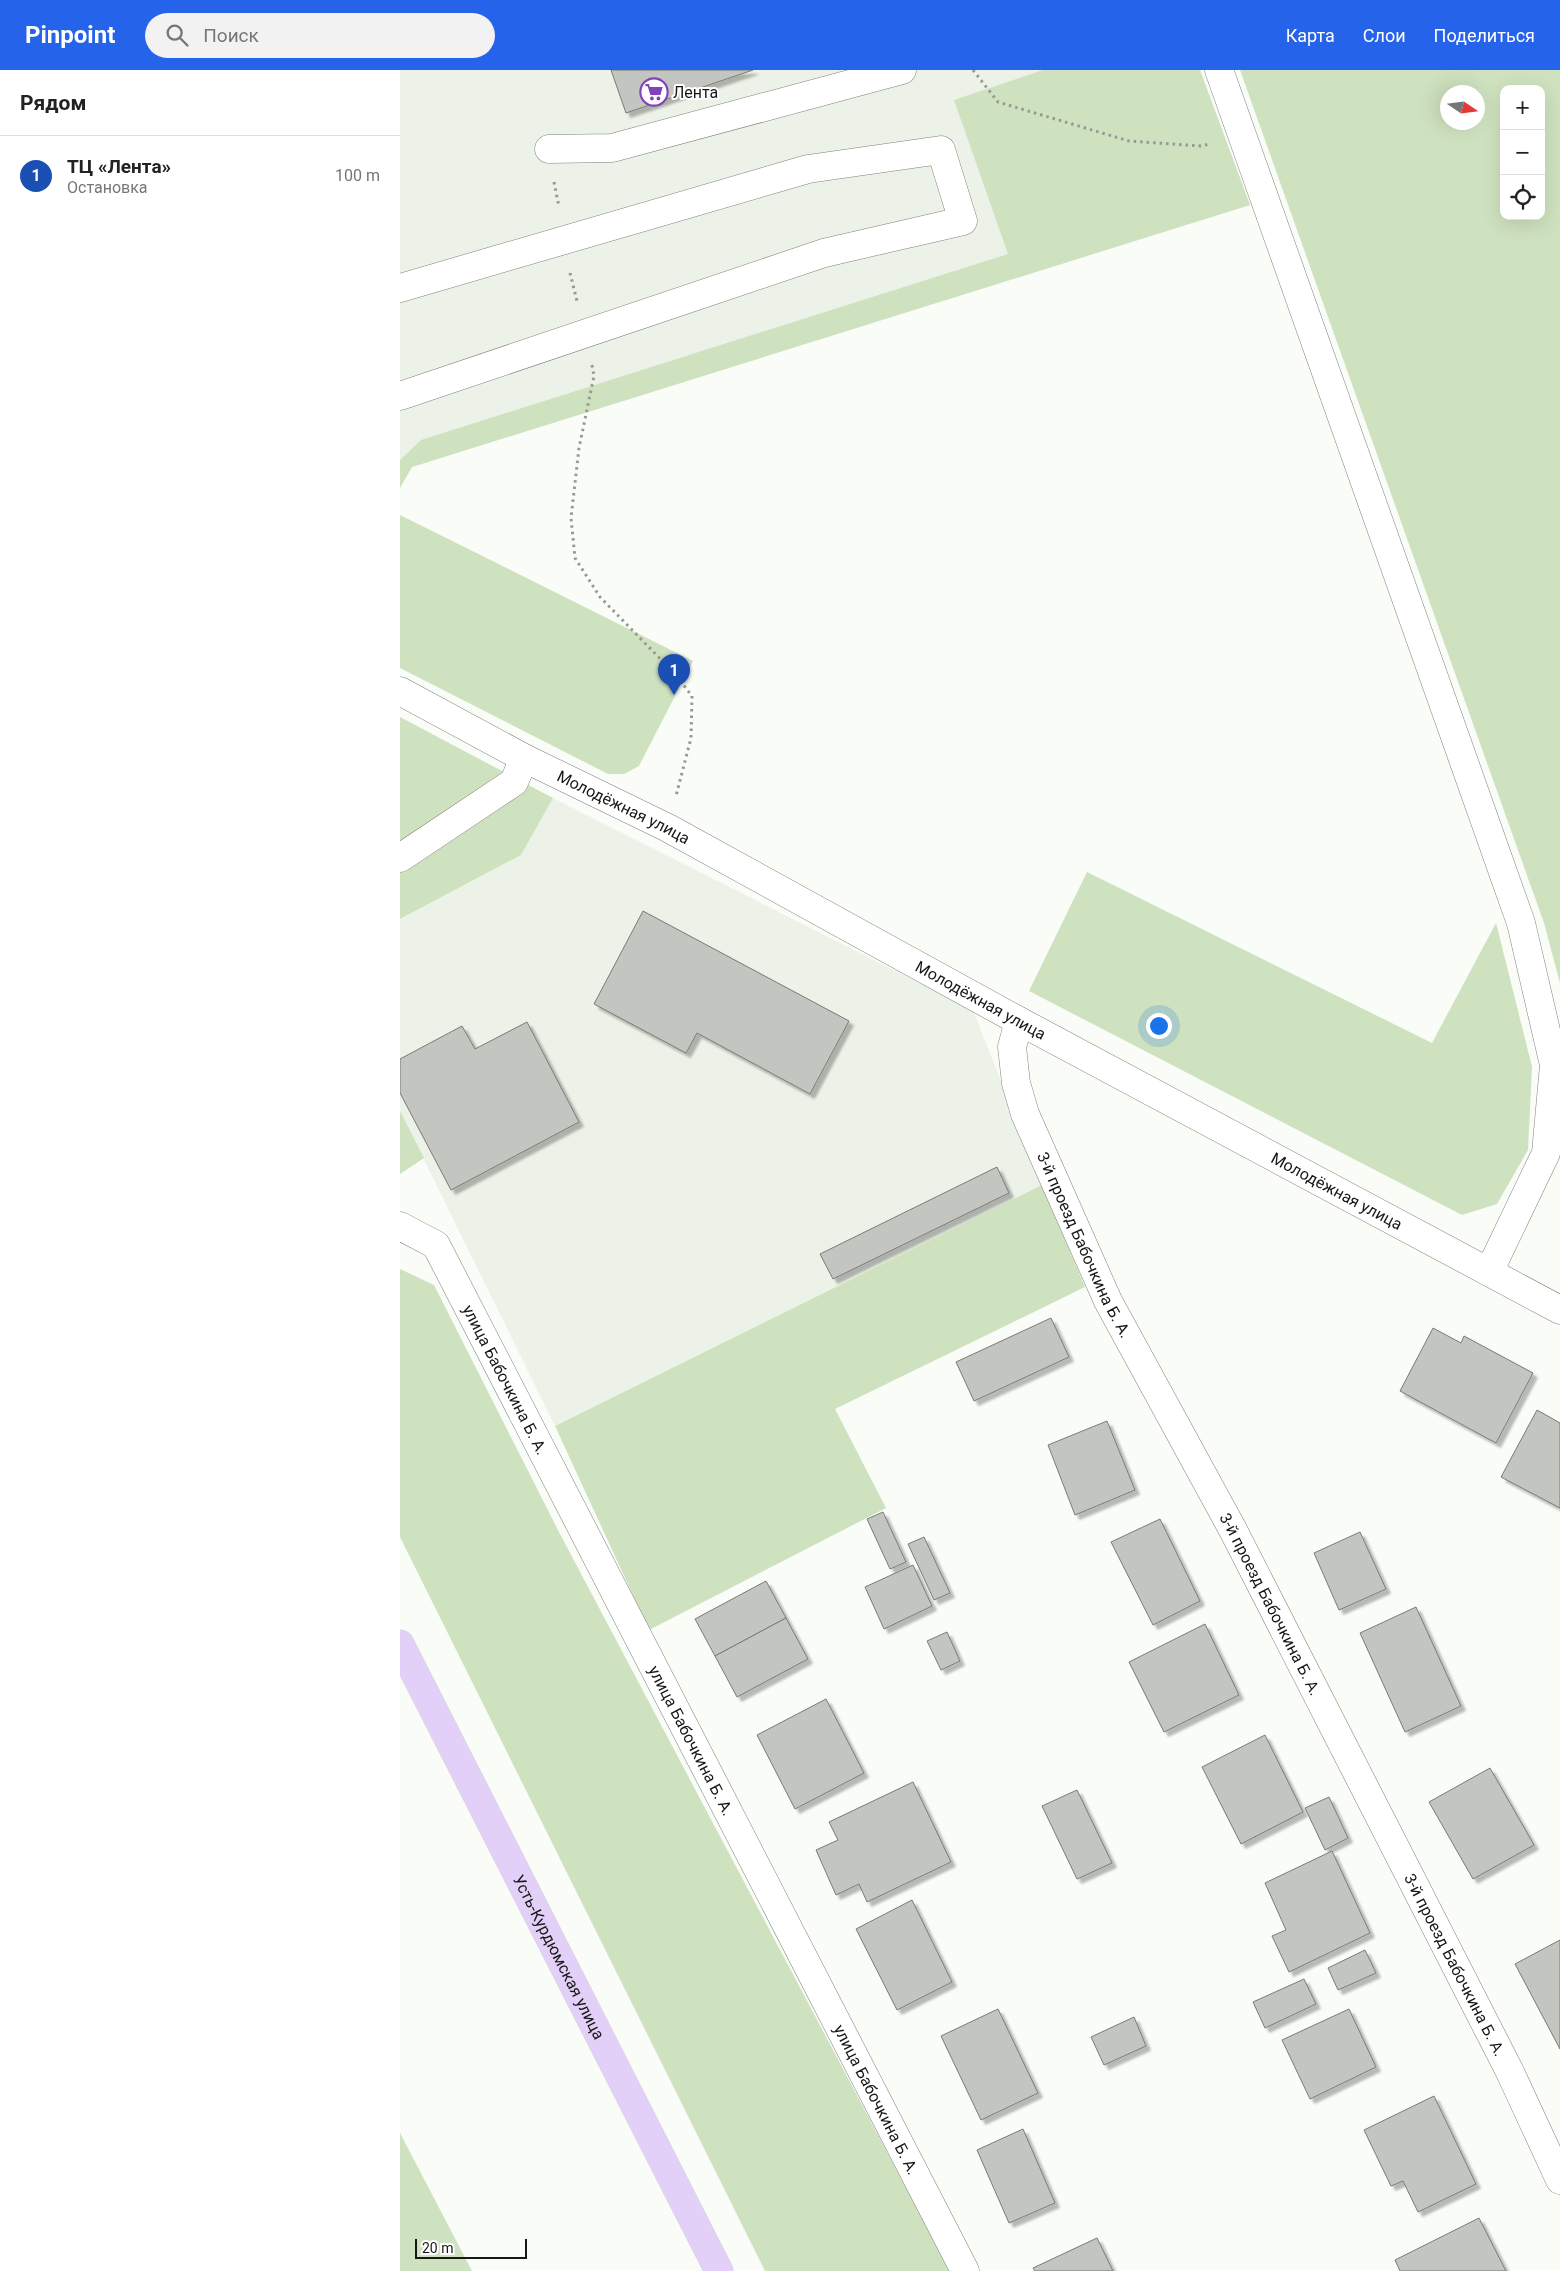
<!DOCTYPE html>
<html lang="ru">
<meta charset="utf-8">
<style>
body{margin:0;font-family:Roboto,sans-serif;background:#f2f2f2;color:#222}
.controls{position:absolute;right:15px;top:15px;display:grid;overflow:hidden;border-radius:10px;box-shadow:0 5px 20px #0002}
.controls button{width:45px;height:45px;display:grid;place-items:center;padding:0;border:0;border-bottom:1px solid #e0e0e0;background:#fff;color:#222;font:25px sans-serif}
.compass{position:absolute;left:1040px;top:15px;width:45px;height:45px;border-radius:50%;background:#fff;box-shadow:0 5px 20px #0002;rotate:103deg}
.scale{position:absolute;left:15px;bottom:12px;width:112px;box-sizing:border-box;padding-left:5px;border:2px solid #171816;border-top:0;font-size:14px;line-height:18px;white-space:nowrap;color:#171816;-webkit-text-stroke:4px #fff;paint-order:stroke}
.you{position:absolute;left:758px;top:955px;width:18px;height:18px;margin:-12px;border:4px solid #fff;border-radius:50%;background:#1a73e8;box-shadow:0 0 0 8px #1a73e833}
.badge{display:grid;place-items:center;width:32px;height:32px;border-radius:50%;background:#2563eb;color:#fff;font-size:16px;font-weight:700}
.pin{position:absolute;translate:-50% -41px;filter:drop-shadow(0 1px 2px #0008)}
.pin::after{content:'';position:absolute;top:26px;width:18px;height:15px;background:inherit;clip-path:polygon(0 0,100% 0,50% 100%)}
.list{margin:0;padding:0;list-style:none}
h2{display:flex;justify-content:space-between;align-items:center;height:65px;margin:0;padding:0 20px;font-size:21px}
h2 small{font-size:16px;font-weight:400;color:#767676}
.list li{display:grid;grid-template-columns:32px 1fr auto;gap:15px;align-items:center;box-sizing:border-box;height:80px;padding:0 20px;border-top:1px solid #e0e0e0}
.list b{display:block;font-size:19px;white-space:nowrap}
.list p{margin:0;font-size:16px;white-space:nowrap;color:#767676}
.list em{font-size:16px;font-style:normal;color:#767676}
.icon{flex:none;width:28px;height:28px;fill:none;stroke:currentColor;stroke-width:2;stroke-linecap:round;stroke-linejoin:round}
.map{position:relative;flex:none;width:1160px;height:2201px;overflow:hidden}
header{display:flex;align-items:center;gap:30px;box-sizing:border-box;height:70px;padding:0 25px;background:#2563eb;color:#fff}
header strong{font-size:24px}
nav{display:flex;gap:28px;margin-inline-start:auto;font-size:18px}
.search{width:350px;height:45px;background:#f2f2f2;display:flex;align-items:center;gap:12px;box-sizing:border-box;padding:0 18px;border-radius:28px;color:#767676;font-size:19px}
main{display:flex}
aside{flex:1;background:#fff}
.map>svg:first-child{display:block}
.built{fill:#ecf2e7}
.green{fill:#cfe2bf;fill-rule:evenodd}
.building{fill:#c2c5c0;stroke:#797b77;filter:url(#shadow)}
.lines{fill:none;stroke-linecap:round;stroke-linejoin:round}
.minor-casing{stroke:#80827e;stroke-width:29}
.major-casing{stroke:#d5d5d5;stroke-width:29}
.path{stroke:#979995;stroke-width:3;stroke-dasharray:2.5 4;stroke-linecap:butt}
.minor{stroke:#fff;stroke-width:28}
.major{stroke:#e3d0f9;stroke-width:28}
.labels{text-anchor:middle;stroke-width:4;stroke-linejoin:round;paint-order:stroke}
.poi-label{font-size:16px;fill:#171816;stroke:#fff;text-anchor:start}
.street-label{font-size:16px;fill:#171816;stroke:#fff}
</style>
<header>
<strong>Pinpoint</strong>
<div class="search"><svg class="icon" aria-label="search" viewBox="0 0 24 24"><circle cx="10" cy="10" r="6"/><path d="M15 15l6 6"/></svg>Поиск</div>
<nav><a>Карта</a><a>Слои</a><a>Поделиться</a></nav>
</header>
<main>
<aside>
<h2>Рядом<small></small></h2>
<ul class="list">
<li><span class="badge" style="background:#1a4fb4">1</span><div><b>ТЦ «Лента»</b><p>Остановка</p></div><em>100 m</em></li>
</ul>
</aside>
<div class="map">
<svg width="1160" height="2201" viewBox="0 0 1160 2201">
<defs>
<filter id="shadow"><feDropShadow dx="4.5" dy="4.5" stdDeviation="1" flood-color="#0004"/></filter>
</defs>
<rect width="100%" height="100%" fill="#f9fcf7"/>
<!-- built -->
<g class="built">
<path d="M0 0H800L850 135 12 397 0 418Z"/>
<path d="M153 728 573 940 642 1115 155 1356 0 1041V849L121 785Z"/>
</g>
<!-- green -->
<g class="green">
<path d="M643 0H800L850 135 12 397 0 418V390L21 370 608 184 554 30Z"/>
<path d="M840 0H1160V913L1144 853ZM1104 19H1141V146H1104ZM1048 22H1078V52H1048Z"/>
<path d="M0 445 293 591 239 696 224 704H208L0 598Z"/>
<path d="M0 647 153 728 121 785 0 849Z"/>
<path d="M687 802 1032 973 1096 853 1132 997 1128 1080 1097 1134 1062 1145 629 921Z"/>
<path d="M0 1041 24 1088 0 1104Z"/>
<path d="M642 1115 685 1217 435 1339 486 1438 249 1560 155 1356Z"/>
<path d="M0 1199 34 1215 160 1464 550 2201H365L0 1467Z"/>
<path d="M0 2063 72 2201H0Z"/>
</g>
<!-- building -->
<g class="building">
<path d="M211 0H353L226 43Z"/>
<path d="M243 841 449 951 410 1024 297 963 286 983 194 934Z"/>
<path d="M127 952 179 1052 51 1120 0 1023V989L62 956 75 979Z"/>
<path d="M597 1097 609 1123 433 1209 420 1184Z"/>
<path d="M651 1248 669 1287 574 1331 556 1292Z"/>
<path d="M1033 1258 1061 1273 1064 1266 1133 1303 1096 1373 1000 1321Z"/>
<path d="M1137 1340 1160 1353V1438L1101 1407Z"/>
<path d="M707 1351 735 1420 675 1445 648 1375Z"/>
<path d="M483 1442 506 1492 490 1499 467 1449Z"/>
<path d="M760 1449 800 1531 753 1555 711 1472Z"/>
<path d="M960 1462 986 1519 939 1540 914 1483Z"/>
<path d="M524 1467 550 1523 534 1530 508 1474Z"/>
<path d="M513 1495 532 1536 484 1559 465 1517Z"/>
<path d="M366 1511 386 1548 315 1586 295 1549Z"/>
<path d="M1016 1537 1061 1636 1005 1662 960 1563Z"/>
<path d="M386 1548 408 1589 337 1627 315 1586Z"/>
<path d="M805 1554 839 1625 764 1662 729 1592Z"/>
<path d="M547 1562 560 1591 541 1600 527 1571Z"/>
<path d="M426 1629 464 1703 395 1739 357 1665Z"/>
<path d="M865 1665 903 1742 841 1774 802 1697Z"/>
<path d="M1090 1698 1134 1775 1073 1809 1029 1732Z"/>
<path d="M513 1712 551 1792 467 1832 459 1814 436 1825 416 1780 438 1770 429 1752Z"/>
<path d="M677 1720 712 1793 677 1809 642 1736Z"/>
<path d="M929 1727 948 1768 925 1780 905 1738Z"/>
<path d="M932 1781 970 1863 889 1902 872 1866 886 1860 865 1813Z"/>
<path d="M512 1830 552 1912 497 1940 456 1859Z"/>
<path d="M1160 1870V1979L1115 1894Z"/>
<path d="M965 1880 976 1903 938 1920 928 1898Z"/>
<path d="M904 1909 916 1934 865 1958 853 1932Z"/>
<path d="M598 1939 638 2023 581 2050 541 1966Z"/>
<path d="M949 1939 976 1997 910 2029 882 1970Z"/>
<path d="M734 1947 746 1976 704 1995 691 1967Z"/>
<path d="M1034 2026 1076 2114 1018 2142 1003 2111 991 2116 964 2060Z"/>
<path d="M623 2059 655 2133 609 2153 577 2080Z"/>
<path d="M1079 2148 1106 2201H1000L995 2190Z"/>
<path d="M697 2168 713 2201H635L633 2198Z"/>
</g>
<g class="lines">
<!-- minor casing -->
<g class="minor-casing">
<g id="minor">
<path d="M819 0 1121 853 1154 995 1146 1083 1089 1202"/>
<path d="M149 79 212 78 502 0"/>
<path d="M0 218 408 99 541 80 563 151 424 183 0 326"/>
<path id="s1" d="M0 621 124 688 268 758 619 951 1160 1240"/>
<path d="M0 788 114 712 124 688"/>
<path id="s2" d="M619 951 612 977 616 1013 625 1044 708 1231 833 1460 1110 2002 1160 2110"/>
<path id="s3" d="M0 1156 36 1175 565 2201"/>
</g>
</g>
<!-- major casing -->
<g class="major-casing">
<g id="major">
<path id="s4" d="M0 1574 319 2201"/>
</g>
</g>
<!-- path -->
<g class="path">
<path d="M573 0 598 32 729 71 801 76 810 74"/>
<path d="M154 112 159 137"/>
<path d="M170 203 177 231"/>
<path d="M192 295 194 306 179 378 171 448 175 488 200 527 275 604 292 626 291 668 276 726"/>
</g>
<!-- minor -->
<use href="#minor" class="minor"/>
<!-- major -->
<use href="#major" class="major"/>
</g>
<!-- icons -->
<defs>
<g id="supermarket-ring" transform="scale(1.4375)"><circle r="9.5" fill="#fff" stroke="#8143b9" stroke-width="1.5"/><path d="M-6-5.5h2.5l.6 2H6L4.5 2H-2.5L-4.4-4H-6ZM-1.5 3.2a1.3 1.3 0 1 0 .1 0ZM3 3.2a1.3 1.3 0 1 0 .1 0Z" fill="#8143b9"/></g>
</defs>
<g fill-rule="evenodd">
<use href="#supermarket-ring" x="254" y="22"/>
</g>
<g class="labels">
<!-- poi labels -->
<g class="poi-label">
<text x="273" y="28">Лента</text>
</g>
<!-- street labels -->
<g class="street-label">
<text dy="6" stroke="none"><textPath href="#s1" startOffset="252">Молодёжная улица</textPath></text>
<text dy="6" stroke="none"><textPath href="#s1" startOffset="658">Молодёжная улица</textPath></text>
<text dy="6" stroke="none"><textPath href="#s1" startOffset="1062">Молодёжная улица</textPath></text>
<text dy="6" stroke="none"><textPath href="#s2" startOffset="239">3-й проезд Бабочкина Б. А.</textPath></text>
<text dy="6" stroke="none"><textPath href="#s3" startOffset="192">улица Бабочкина Б. А.</textPath></text>
<text dy="6" stroke="none"><textPath href="#s2" startOffset="644">3-й проезд Бабочкина Б. А.</textPath></text>
<text dy="6" stroke="none"><textPath href="#s3" startOffset="598">улица Бабочкина Б. А.</textPath></text>
<text dy="6" stroke="none"><textPath href="#s4" startOffset="351">Усть-Курдюмская улица</textPath></text>
<text dy="6" stroke="none"><textPath href="#s2" startOffset="1049">3-й проезд Бабочкина Б. А.</textPath></text>
<text dy="6" stroke="none"><textPath href="#s3" startOffset="1002">улица Бабочкина Б. А.</textPath></text>
</g>
</g>
</svg>
<div class="controls">
<button>+</button>
<button>−</button>
<button><svg class="icon" aria-label="locate" viewBox="0 0 24 24"><circle cx="12" cy="12" r="6"/><path d="M12 2v4M12 18v4M2 12h4M18 12h4"/></svg></button>
</div>
<svg class="compass" viewBox="-18 -18 36 36"><path d="M0-13l5 13h-10z" fill="#e53935"/><path d="M0 13l5-13h-10z" fill="#767676"/></svg>
<div class="scale">20 m</div>
<div class="you"></div>
<div class="pin badge" style="left:274px;top:625px;background:#1a4fb4">1</div>
</div>
</main>
